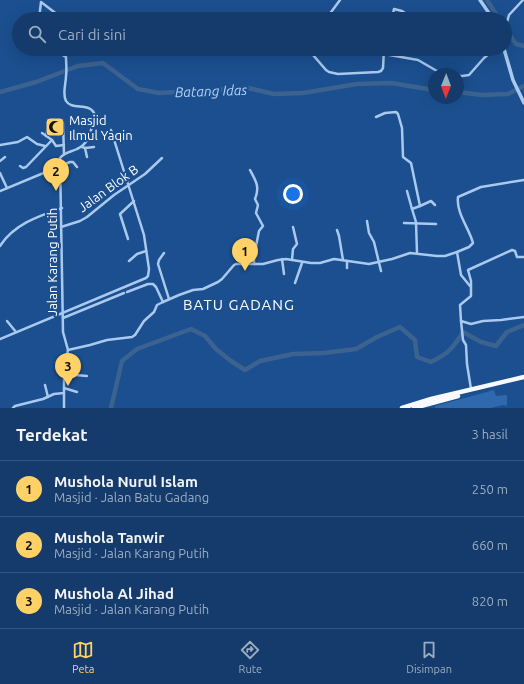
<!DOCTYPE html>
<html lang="id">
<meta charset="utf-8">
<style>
body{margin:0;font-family:Ubuntu,sans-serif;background:#1d4271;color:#f1f3f6}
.compass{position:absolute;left:428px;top:68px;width:36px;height:36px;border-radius:50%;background:#143b6b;box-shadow:0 4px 16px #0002;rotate:181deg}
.you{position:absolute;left:293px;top:194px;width:14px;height:14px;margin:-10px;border:3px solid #fff;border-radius:50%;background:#1a73e8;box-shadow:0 0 0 6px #1a73e833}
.badge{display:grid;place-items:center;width:26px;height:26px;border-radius:50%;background:#ffd166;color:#111;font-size:13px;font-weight:700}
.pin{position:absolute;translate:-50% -33px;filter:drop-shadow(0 1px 2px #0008)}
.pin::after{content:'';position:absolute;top:21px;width:14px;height:12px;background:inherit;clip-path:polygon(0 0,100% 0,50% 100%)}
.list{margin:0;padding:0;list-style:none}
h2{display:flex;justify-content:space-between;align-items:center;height:52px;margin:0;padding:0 16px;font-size:17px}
h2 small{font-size:13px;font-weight:400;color:#9dadc1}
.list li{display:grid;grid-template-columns:26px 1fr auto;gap:12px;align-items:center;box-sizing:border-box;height:56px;padding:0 16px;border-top:1px solid #33557e}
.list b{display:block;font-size:15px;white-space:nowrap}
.list p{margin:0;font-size:13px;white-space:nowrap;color:#9dadc1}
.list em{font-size:13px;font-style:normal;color:#9dadc1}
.icon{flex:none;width:22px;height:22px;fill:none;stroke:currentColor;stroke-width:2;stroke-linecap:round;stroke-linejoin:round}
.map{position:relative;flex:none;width:524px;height:408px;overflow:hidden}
.search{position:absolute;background:#143b6b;box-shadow:0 4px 16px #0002;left:12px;right:12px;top:12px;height:44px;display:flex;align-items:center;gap:10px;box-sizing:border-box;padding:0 14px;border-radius:22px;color:#9dadc1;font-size:15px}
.sheet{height:220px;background:#143b6b}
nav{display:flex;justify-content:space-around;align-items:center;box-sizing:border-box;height:56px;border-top:1px solid #33557e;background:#143b6b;font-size:11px;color:#9dadc1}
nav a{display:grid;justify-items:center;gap:2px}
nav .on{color:#ffd166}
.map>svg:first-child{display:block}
.green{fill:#2e69ad}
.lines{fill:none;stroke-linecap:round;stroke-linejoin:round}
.river{stroke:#3c6290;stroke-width:4.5}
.minor{stroke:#a9c9ee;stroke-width:2.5}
.tertiary{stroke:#a9c9ee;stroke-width:3.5}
.trunk{stroke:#f8faff;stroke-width:4.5}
.labels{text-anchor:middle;stroke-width:4;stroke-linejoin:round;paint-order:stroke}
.poi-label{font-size:13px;fill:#fff;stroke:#1b4f8f;text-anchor:start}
.street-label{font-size:13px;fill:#fff;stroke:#1b4f8f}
.water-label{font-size:14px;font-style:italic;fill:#b5d3f5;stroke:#1b4f8f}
.quarter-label{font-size:15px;letter-spacing:1px;fill:#fff;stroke:#1b4f8f}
</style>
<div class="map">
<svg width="524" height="408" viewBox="0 0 524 408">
<rect width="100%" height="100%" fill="#1b4f8f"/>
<!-- green -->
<path class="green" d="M494 390 496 396 507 395V406L503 405 491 408H435V406Z"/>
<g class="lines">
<!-- river -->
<g class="river">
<path d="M487 0 499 19"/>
<path d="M505 28 516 44 524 46"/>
<path d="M0 92 36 82 78 66 103 63 138 89 159 93 248 88 274 94 303 93 357 84 391 83 434 90"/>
<path d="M458 92 482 95 508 94 524 86"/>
<path d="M111 408 122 361 137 349 191 329 205 336 216 349 231 361 245 370 260 361 293 354 324 353 356 349 377 337 400 327 415 340 417 357 431 362C448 354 453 348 463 332L481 342 496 346 507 332 524 325"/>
</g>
<!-- minor -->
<g class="minor">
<path d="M39 19 41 2 58 15 59 19"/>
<path d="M326 19 340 0"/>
<path d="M392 19 394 9 402 11 414 19"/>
<path d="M505 29 509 15 523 0"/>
<path d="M51 49 66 57C66 63 67 70 66 76 66 84 62 94 66 101 72 111 92 101 95 116 91 128 90 144 77 149 71 152 65 152 60 158L63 332 68 350 64 370V408"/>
<path d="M311 49 313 55 326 70 329 72 338 74 378 72 381 71 383 68 384 49"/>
<path d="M384 54 418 60 437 71 448 74"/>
<path d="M458 76H462L469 75 484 58 495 49"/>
<path d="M376 117 385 113 396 112 398 114 402 128 403 157 411 163 420 206 412 209 416 222 417 253"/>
<path d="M63 123 64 154"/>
<path d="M42 133 52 140"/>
<path d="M46 136 47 132"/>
<path d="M0 145 18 142 27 137 37 144 45 146"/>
<path d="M82 147 85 148 94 147"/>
<path d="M85 148 87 157"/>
<path d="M0 161 5 157"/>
<path d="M20 166 23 168 26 167 52 140 56 146 64 145"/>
<path d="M250 170C256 181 260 187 255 199L258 205 256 213 263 226 259 231 256 246 254 249V264"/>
<path d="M0 173 7 188"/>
<path d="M0 191 70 162H73L77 167"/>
<path d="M407 191 412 209"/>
<path d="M420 206 431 201 435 205"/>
<path d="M367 221 369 233 374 242 381 271"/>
<path d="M404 223 436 224"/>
<path d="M61 227 80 221 87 217 114 195 145 174 162 158"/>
<path d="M337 230 339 236 343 260"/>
<path d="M128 239 120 214 134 201"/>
<path d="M0 246C14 224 39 216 62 208"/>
<path d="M457 252 461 275 470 286"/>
<path d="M164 253 159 260 158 264 169 299"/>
<path d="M282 259 284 274"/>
<path d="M292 260 293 249 297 244 293 227"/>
<path d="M129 261 137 254 146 251"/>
<path d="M347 261V268"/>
<path d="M295 283 302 263"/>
<path d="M127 292 148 284H153L156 287 163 302"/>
<path d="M63 318 124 293"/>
<path d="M7 321 16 332"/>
<path d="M461 321 460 305 471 296V281L468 270 512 250 515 251 517 257H524"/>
<path d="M0 339 146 278 148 276 149 269 144 235 111 130"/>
<path d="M68 350 90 345 107 340 132 337 135 335 144 321 154 312 157 305 163 302 179 295 193 290 203 289 218 282 222 279 234 265 236 264H263L278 260 286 259 311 263H320L334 259 369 264 392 259 410 253 437 256H445L457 252 469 247 473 243C469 228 456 213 458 197L481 187 524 180"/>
<path d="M64 374 87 376"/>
<path d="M45 385 48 397"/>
<path d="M64 388 77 392"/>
<path d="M471 389 467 364 466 345 463 340 461 321 471 324 483 321 501 320 524 317"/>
<path d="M13 408 15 406 43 399 54 394 64 393"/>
</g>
<!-- tertiary -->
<g class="tertiary">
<path d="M480 0 493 19"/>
<path d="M504 49 513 80 524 103"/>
</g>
<!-- trunk -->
<g class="trunk">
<path d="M402 408 431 399 524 377"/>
<path d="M414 408 458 396"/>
</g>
</g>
<!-- icons -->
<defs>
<g id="mosque-square" transform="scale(1)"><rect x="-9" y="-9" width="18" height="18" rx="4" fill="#ffd166" stroke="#1b4f8f"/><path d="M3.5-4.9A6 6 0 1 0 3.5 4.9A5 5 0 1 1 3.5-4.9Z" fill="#111"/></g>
</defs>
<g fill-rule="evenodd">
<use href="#mosque-square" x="55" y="127"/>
</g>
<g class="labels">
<!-- poi labels -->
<g class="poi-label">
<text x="69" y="125">Masjid<tspan x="69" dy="15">Ilmul Yaqin</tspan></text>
</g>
<!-- street labels -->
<g class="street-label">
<text transform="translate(108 188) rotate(-36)" y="5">Jalan Blok B</text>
<text transform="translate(52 262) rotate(-90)" y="5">Jalan Karang Putih</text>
</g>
<!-- water labels -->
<g class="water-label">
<text transform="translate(211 91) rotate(-2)" y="5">Batang Idas</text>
</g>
<!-- quarter labels -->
<g class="quarter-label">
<text x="239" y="310">BATU GADANG</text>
</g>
</g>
</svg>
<svg class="compass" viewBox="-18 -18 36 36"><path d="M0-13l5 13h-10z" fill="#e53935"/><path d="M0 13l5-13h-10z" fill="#9dadc1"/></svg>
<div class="you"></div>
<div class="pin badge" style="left:245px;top:271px">1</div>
<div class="pin badge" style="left:56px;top:191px">2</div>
<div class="pin badge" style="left:68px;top:386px">3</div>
<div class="search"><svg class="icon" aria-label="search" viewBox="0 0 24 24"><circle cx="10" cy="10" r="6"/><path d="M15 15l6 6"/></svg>Cari di sini</div>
</div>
<section class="sheet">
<h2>Terdekat<small>3 hasil</small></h2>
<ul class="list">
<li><span class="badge">1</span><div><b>Mushola Nurul Islam</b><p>Masjid · Jalan Batu Gadang</p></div><em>250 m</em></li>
<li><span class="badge">2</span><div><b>Mushola Tanwir</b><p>Masjid · Jalan Karang Putih</p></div><em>660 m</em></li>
<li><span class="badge">3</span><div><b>Mushola Al Jihad</b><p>Masjid · Jalan Karang Putih</p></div><em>820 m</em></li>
</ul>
</section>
<nav>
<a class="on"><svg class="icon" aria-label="map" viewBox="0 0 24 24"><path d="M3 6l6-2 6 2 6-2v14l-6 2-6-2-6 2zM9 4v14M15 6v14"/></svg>Peta</a>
<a><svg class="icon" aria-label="directions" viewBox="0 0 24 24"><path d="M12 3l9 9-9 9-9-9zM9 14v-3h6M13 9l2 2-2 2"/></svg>Rute</a>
<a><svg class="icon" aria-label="saved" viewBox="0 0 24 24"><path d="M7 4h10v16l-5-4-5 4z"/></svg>Disimpan</a>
</nav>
